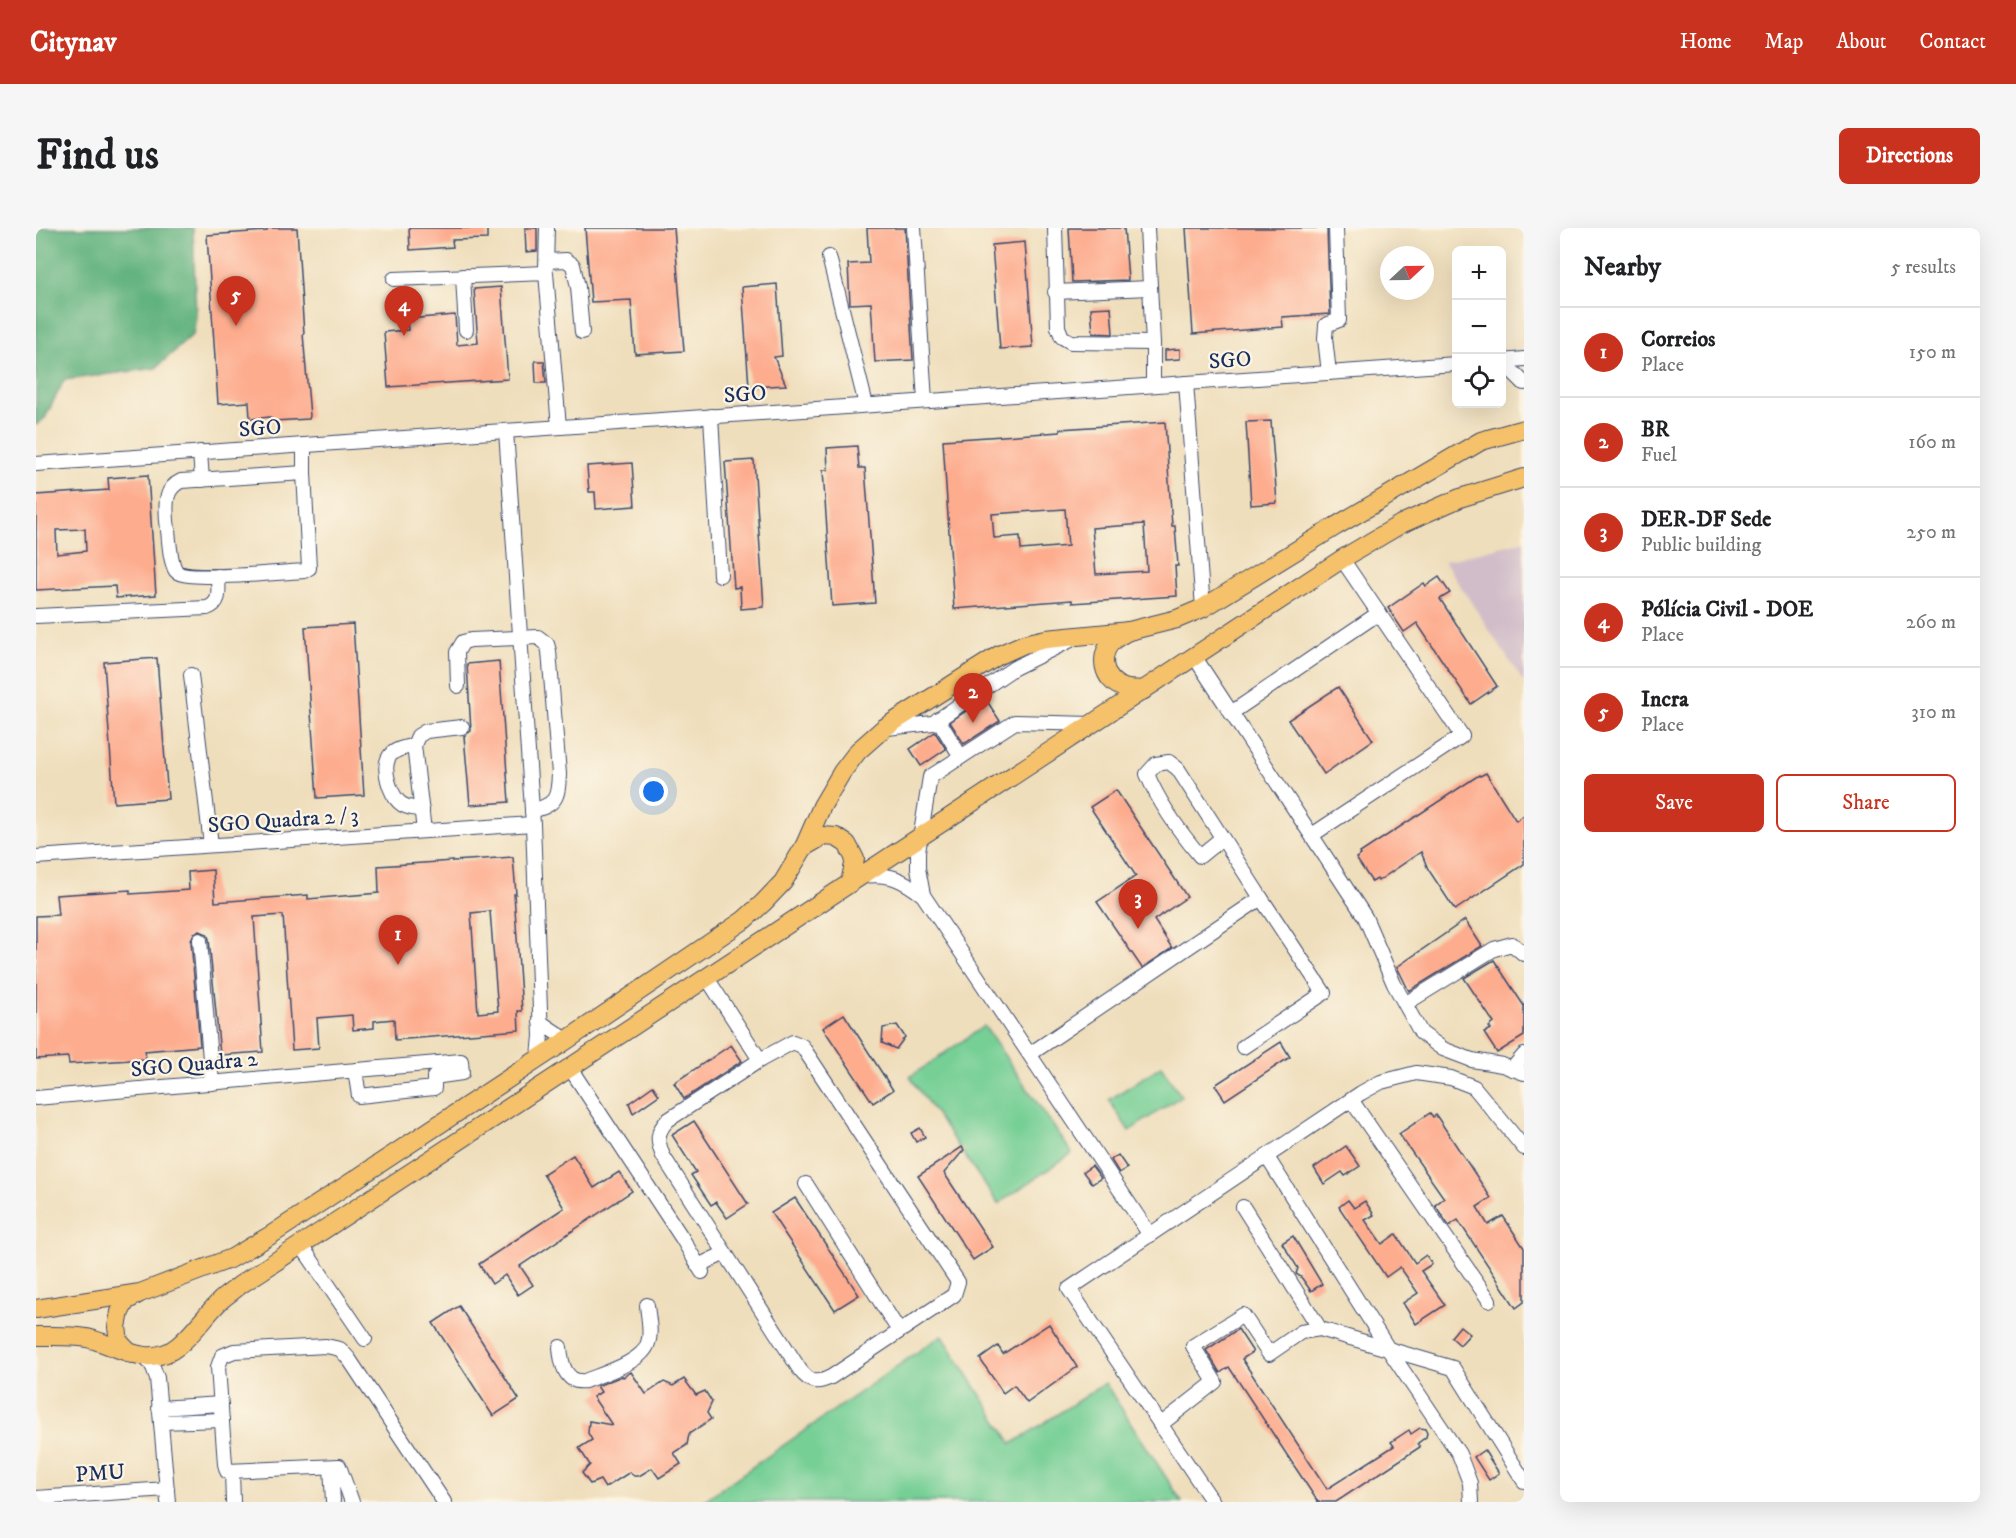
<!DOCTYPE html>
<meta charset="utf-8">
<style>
body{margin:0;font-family:"IM FELL DW Pica",serif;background:#f6f6f6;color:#202124}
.controls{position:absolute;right:18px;top:18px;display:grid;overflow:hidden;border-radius:9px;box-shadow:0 6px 24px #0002}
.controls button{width:54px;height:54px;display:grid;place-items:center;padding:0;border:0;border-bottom:2px solid #e0e0e0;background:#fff;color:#202124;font:30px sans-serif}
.compass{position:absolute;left:1344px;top:18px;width:54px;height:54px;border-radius:50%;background:#fff;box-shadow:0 6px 24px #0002;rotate:68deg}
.you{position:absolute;left:618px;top:564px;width:21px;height:21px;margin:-15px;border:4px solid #fff;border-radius:50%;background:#1a73e8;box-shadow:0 0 0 9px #1a73e833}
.badge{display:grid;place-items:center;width:39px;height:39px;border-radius:50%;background:#c8321e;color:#fff;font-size:20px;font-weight:700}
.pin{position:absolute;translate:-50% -50px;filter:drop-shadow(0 2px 3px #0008)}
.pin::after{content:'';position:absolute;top:32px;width:21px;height:18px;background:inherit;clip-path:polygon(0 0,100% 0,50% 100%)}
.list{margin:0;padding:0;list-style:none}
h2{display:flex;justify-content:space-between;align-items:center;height:78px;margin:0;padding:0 24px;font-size:26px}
h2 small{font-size:20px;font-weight:400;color:#757577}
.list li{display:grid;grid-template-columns:39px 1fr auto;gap:18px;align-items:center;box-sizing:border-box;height:90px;padding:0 24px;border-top:2px solid #e0e0e0}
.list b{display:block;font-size:22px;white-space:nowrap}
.list p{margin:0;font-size:20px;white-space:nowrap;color:#757577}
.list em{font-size:20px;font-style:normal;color:#757577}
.actions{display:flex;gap:12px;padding:18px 24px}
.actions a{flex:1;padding:14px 0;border:2px solid #c8321e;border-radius:9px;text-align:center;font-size:21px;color:#c8321e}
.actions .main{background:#c8321e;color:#fff}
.icon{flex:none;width:33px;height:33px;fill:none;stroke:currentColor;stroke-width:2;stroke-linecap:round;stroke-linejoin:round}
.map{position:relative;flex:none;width:1488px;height:1274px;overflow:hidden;border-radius:9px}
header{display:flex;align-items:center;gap:36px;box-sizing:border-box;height:84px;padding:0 30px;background:#c8321e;color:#fff}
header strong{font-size:28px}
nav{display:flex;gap:33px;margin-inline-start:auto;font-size:21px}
.intro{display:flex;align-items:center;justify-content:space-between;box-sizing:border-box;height:144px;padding:0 36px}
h1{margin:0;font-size:42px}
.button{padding:15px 27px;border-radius:9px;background:#c8321e;color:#fff;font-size:21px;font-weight:700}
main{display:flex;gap:36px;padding:0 36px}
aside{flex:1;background:#fff;border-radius:9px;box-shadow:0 6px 24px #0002}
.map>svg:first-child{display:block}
.industrial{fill:#d1bdc9}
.green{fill:#76cf95;stroke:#487f7a;stroke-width:1.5}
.forest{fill:#60b27e;stroke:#3e706e;stroke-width:1.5}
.building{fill:#fdac8e;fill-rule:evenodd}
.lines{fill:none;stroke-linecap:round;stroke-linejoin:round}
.minor-casing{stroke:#3b496c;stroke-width:16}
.major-casing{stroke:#3b496c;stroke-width:20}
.minor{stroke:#fff;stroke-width:14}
.major{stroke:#f5c16b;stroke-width:18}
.labels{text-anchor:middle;stroke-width:4.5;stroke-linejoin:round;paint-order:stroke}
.street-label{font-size:22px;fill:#1b2f5e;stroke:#fcf5e5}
</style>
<header>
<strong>Citynav</strong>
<nav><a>Home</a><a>Map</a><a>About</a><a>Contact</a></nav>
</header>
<div class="intro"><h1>Find us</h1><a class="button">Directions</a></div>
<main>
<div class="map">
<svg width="1488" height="1274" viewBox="0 0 1488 1274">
<rect width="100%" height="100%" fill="#fcf5e5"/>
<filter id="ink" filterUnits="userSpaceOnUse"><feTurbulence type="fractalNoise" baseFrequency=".0167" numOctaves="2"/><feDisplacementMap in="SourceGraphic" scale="12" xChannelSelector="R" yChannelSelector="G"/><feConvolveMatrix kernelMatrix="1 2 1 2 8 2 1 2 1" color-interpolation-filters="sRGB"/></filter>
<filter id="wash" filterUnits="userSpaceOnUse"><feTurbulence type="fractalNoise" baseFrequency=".008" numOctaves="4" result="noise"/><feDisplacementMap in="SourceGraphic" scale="24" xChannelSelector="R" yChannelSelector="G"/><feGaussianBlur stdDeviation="1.35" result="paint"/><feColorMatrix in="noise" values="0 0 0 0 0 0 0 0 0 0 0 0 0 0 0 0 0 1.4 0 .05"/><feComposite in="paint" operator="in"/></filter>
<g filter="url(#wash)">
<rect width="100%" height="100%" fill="#efdebc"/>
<!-- industrial -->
<path class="industrial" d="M1488 313V455L1408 333Z"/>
<!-- green -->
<g class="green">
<path d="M948 798 1036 925 962 976 874 849Z"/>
<path d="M1125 838 1145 868 1093 903 1073 872Z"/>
<path d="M906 1107 976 1216 1069 1155 1146 1274H666Z"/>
</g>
<!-- forest -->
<path class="forest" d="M0 0H157L160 89 157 106 120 140 28 152 9 190 0 197Z"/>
<g id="blocks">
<!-- building -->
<g class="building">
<path d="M231 0H261L268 106H267L274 188 273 191 237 193 234 189 214 191 213 174 182 176 171 7 231 3Z"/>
<path d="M373 0H451V11L416 12 417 19 374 22Z"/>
<path d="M489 0H501V23L490 24Z"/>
<path d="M549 0H638L648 123 599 126 595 72 555 74Z"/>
<path d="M831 0H869L877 132 839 134 835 75 814 76 812 36 833 35Z"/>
<path d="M1033 0H1088L1092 52 1036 54Z"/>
<path d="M1150 0H1291L1294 86 1246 89 1247 99 1157 106Z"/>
<path d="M989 14 997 119 964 121 956 17Z"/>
<path d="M741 56 746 128 738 129 750 157 713 159 706 59Z"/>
<path d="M465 59 472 151 352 159 348 104 372 102 371 91 419 87 421 117 442 115 438 61Z"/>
<path d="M1075 79 1077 106 1057 105 1055 80Z"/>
<path d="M1144 121V131L1129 132V122Z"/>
<path d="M499 133H508L510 155H500Z"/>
<path d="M1235 193 1241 275 1215 277 1210 194Z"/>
<path d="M1129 194 1136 298H1139L1142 338H1139L1141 368 1036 375V372L918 381 907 212 1024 204V201ZM1029 281 1032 318 985 322 984 308 958 310 956 286ZM1108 296 1111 343 1060 346 1056 300Z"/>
<path d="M821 218 823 240H829L839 375 796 378 787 242H792L791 220Z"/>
<path d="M718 232 728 379 705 381 704 359 698 360 689 234Z"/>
<path d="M596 235 599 278 560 281 559 264H553L551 238Z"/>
<path d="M112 247 120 367 80 370 79 358 0 362V267L73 262 72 250ZM49 301 50 323 21 326 20 302Z"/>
<path d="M1403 349 1414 365 1404 371 1461 458 1435 476 1381 395 1368 404 1352 380 1388 355 1390 358Z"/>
<path d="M317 396 328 567 281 570 269 399Z"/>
<path d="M121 430 132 571 78 575 68 434Z"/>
<path d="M463 433 473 574 434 577 428 508 435 503 431 436Z"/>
<path d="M1302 459 1337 512 1288 546 1252 492Z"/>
<path d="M949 470 964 493 928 516 914 494Z"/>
<path d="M899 504 910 521 885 538 874 521Z"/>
<path d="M1450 545 1480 593 1488 587V636L1419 682 1392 641 1385 624 1342 653 1341 651 1336 654 1320 630 1325 627 1324 625 1443 547 1444 548Z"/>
<path d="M1080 562 1151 669 1118 692 1136 720 1106 740 1061 674 1100 648 1054 579Z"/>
<path d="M477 629 480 666H478L486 783H482L483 802 359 812 358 791 338 793V800L317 802 316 787 281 790 283 820 256 822 247 687 218 689 227 824 184 827 173 711 171 706 164 703 158 705 155 713 164 818 109 823 110 831 33 836 32 829 0 831V688L22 687 20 667 94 662V666L153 662 152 644 177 642 179 674 272 667V671L343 665 342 638ZM454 683 462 783 442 785 435 685Z"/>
<path d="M1429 692 1446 718 1373 763 1361 739Z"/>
<path d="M1458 732 1488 778V808L1461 825 1448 805 1455 801 1453 799 1458 795 1428 750Z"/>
<path d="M808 786 857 862 837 875 787 800Z"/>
<path d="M861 797 869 809 860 821 846 815 847 800Z"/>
<path d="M1245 814 1254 829 1189 872 1179 857Z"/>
<path d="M695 817 706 833 648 871 638 855Z"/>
<path d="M617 858 623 867 597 885 593 875Z"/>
<path d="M1394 885 1397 889 1400 887 1455 970 1441 979 1452 997 1467 988 1488 1020V1074L1480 1080 1422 992 1413 998 1399 977 1408 970 1363 906Z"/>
<path d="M658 893 712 976 691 990 680 974 675 977 655 947 660 944 636 907Z"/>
<path d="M884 900 889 909 880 914 875 905Z"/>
<path d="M1310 918 1324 938 1309 948 1306 944 1288 956 1278 940Z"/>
<path d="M926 919 928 922 908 945 957 1019 937 1032 882 948Z"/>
<path d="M537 927 558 960 583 944 596 963 484 1038 497 1057 482 1067 469 1047 456 1056 443 1036 528 980 507 946Z"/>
<path d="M1082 927 1091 940 1083 945 1075 932Z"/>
<path d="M1056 938 1065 950 1056 956 1047 944Z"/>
<path d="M759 970 823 1067 799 1082 735 985Z"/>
<path d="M1312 972 1318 980 1329 973 1338 987 1329 992 1346 1016 1360 1006 1379 1035 1390 1027 1396 1036 1385 1043 1409 1077 1380 1096 1367 1075 1382 1065 1364 1039 1350 1049 1303 979Z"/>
<path d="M1257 1008 1286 1056 1275 1063 1265 1049 1260 1046 1262 1040 1246 1015Z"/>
<path d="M423 1078 483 1171 457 1188 397 1095Z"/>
<path d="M1013 1096 1041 1139 991 1175 978 1157 967 1165 944 1131 962 1118 967 1126Z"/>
<path d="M1424 1098 1434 1106 1424 1117 1415 1109Z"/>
<path d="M1202 1101 1217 1124 1206 1131 1291 1261 1358 1218 1355 1214 1373 1202 1375 1206 1384 1200 1389 1201 1391 1205 1390 1209 1382 1215 1384 1219 1300 1274H1282L1193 1139 1184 1145 1170 1122Z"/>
<path d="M595 1144 610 1166 628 1154 637 1158 648 1151 660 1167 669 1163 676 1174 671 1185 675 1191 653 1206 651 1217 638 1225 645 1236 623 1250 616 1240 603 1248H598L594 1244 569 1260 564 1252 554 1256 546 1245 554 1237 543 1220 556 1212 552 1205 553 1193 576 1197 557 1169 565 1164 561 1158 586 1148 587 1149Z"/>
<path d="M1448 1222 1463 1245 1453 1252 1438 1229Z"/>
</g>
</g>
</g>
<g filter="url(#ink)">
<use href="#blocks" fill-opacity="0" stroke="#3b496c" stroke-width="1.5"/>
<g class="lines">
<!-- minor casing -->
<g class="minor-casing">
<g id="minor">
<path d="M878 0 889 173"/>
<path d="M1019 0 1022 99 1026 109 1035 114 1117 115"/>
<path d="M1111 0 1117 115V157"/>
<path d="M793 29 830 177"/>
<path d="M511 33 530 32 537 37 542 59 546 104"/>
<path d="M510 40 511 0"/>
<path d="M427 48 430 102"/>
<path d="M358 51 510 45 523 199"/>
<path d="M1019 64 1114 60"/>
<path d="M1466 133 1488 155"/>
<path d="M1466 133 1488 131"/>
<path d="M1293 145 1289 110 1290 97 1303 92 1300 0"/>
<path d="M1150 155 1167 380"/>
<path d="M675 188 684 347"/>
<path d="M470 203 497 596 505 808 503 829"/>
<path d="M268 217V245"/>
<path d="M164 224 166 252"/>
<path d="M0 236 1420 136"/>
<path d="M268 245 273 340 268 343C248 344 148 354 140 343 133 333 133 305 131 293 130 277 128 261 145 253Z"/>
<path d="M0 388 171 380C186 375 182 361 182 348"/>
<path d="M1158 428 1329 689 1358 756 1385 805 1407 821 1436 832 1466 837 1488 845"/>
<path d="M155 447 175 617"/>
<path d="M422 458 421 424 427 414 435 412 502 409 511 416 513 423 523 546C522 571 520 576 496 583"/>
<path d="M1195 485 1343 385"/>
<path d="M902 491 925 529"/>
<path d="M851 500 897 495 978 440 1039 410"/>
<path d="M378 517C370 520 357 521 353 529 346 541 354 565 363 574 369 580 378 580 386 582"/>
<path d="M388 603 378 517 382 508 390 503 426 499"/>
<path d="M1276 607 1426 508 1306 331"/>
<path d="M0 629 497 596"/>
<path d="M827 648C854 645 866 651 887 667L1114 1007"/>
<path d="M887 667 882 640V624L894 549 979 494 1056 496"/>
<path d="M164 712 176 855"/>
<path d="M671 750 724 832"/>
<path d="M1369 776 1458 721 1476 716 1488 726"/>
<path d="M504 794 531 812"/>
<path d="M757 814 766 818 922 1054 918 1067 795 1149C781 1156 774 1155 764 1142L627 928C621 913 620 904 632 892L724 832Z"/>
<path d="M1207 819 1288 765 1225 670"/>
<path d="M994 826 1225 670 1142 541 1133 534 1120 536 1111 546C1124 577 1143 603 1164 628L1186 610"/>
<path d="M534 840 646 1010 666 1044"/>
<path d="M1476 841 1488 827"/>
<path d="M0 870 425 833 426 845 398 849V860L323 868 319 842"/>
<path d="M1316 873 1453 1072"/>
<path d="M1231 929 1351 1119 1423 1226 1434 1255 1435 1274"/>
<path d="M770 956 863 1103"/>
<path d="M1207 979 1284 1101"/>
<path d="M265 1017 329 1111"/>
<path d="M662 1038 689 1025"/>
<path d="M524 1119C525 1134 529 1156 549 1153 566 1146 607 1134 612 1115 616 1104 612 1089 611 1077"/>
<path d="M109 1129 117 1139 121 1150 132 1274"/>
<path d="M123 1180 185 1176"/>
<path d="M125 1194 186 1192"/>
<path d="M1124 1197 1179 1154 1157 1118 1207 1087 1233 1126 1265 1104 1284 1101 1417 1140 1488 1253"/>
<path d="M295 1239 297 1273"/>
<path d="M196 1244 197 1274"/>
<path d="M0 1270 131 1261"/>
<path d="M316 1274 303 1238 191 1243 189 1236 182 1139 186 1128 198 1123 290 1118 304 1121 313 1131 408 1274"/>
<path d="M1177 1274 1033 1061 1325 865 1345 854 1380 845 1415 850 1438 859 1488 920"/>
</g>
</g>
<!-- major casing -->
<g class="major-casing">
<g id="major">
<path d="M1092 403C1088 406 1083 408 1079 411 1061 425 1066 453 1088 460 1094 462 1102 461 1108 462"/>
<path d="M768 619 787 608 800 609 811 616 819 631 814 655"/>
<path d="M0 1081 104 1065 196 1030 235 1007 531 812 708 692 727 675 747 654 768 619 786 578 806 544 822 523 848 500 963 427 988 416 1010 411 1093 403 1141 391 1167 380 1300 298 1445 213 1488 201"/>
<path d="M0 1108C16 1108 35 1107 51 1110 81 1117 113 1142 142 1118 157 1106 169 1088 183 1074 189 1068 197 1063 204 1057L1306 331 1365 296 1424 270 1488 250"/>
<path d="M95 1126 83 1114 81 1099 84 1084 90 1073 102 1066"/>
</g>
</g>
<!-- minor -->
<use href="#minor" class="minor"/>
<!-- major -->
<use href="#major" class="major"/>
</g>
</g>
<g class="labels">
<!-- street labels -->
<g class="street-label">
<text transform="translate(1194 131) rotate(-4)" y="8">SGO</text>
<text transform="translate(709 165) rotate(-4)" y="8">SGO</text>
<text transform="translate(224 199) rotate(-4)" y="8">SGO</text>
<text transform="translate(247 591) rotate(-4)" y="8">SGO Quadra 2 / 3</text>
<text transform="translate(158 835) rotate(-5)" y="8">SGO Quadra 2</text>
<text transform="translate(64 1244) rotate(-4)" y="8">PMU</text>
</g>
</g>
</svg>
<div class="controls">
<button>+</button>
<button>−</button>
<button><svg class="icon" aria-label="locate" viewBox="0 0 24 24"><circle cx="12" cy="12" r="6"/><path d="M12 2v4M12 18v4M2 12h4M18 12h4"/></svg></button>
</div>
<svg class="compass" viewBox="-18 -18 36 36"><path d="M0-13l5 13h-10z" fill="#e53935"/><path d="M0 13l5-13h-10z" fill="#757577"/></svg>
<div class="you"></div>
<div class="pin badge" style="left:362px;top:737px">1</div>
<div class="pin badge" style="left:937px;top:495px">2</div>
<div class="pin badge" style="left:1102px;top:701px">3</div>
<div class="pin badge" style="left:368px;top:108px">4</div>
<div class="pin badge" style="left:200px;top:98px">5</div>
</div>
<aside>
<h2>Nearby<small>5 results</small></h2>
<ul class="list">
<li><span class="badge">1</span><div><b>Correios</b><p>Place</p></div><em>150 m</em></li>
<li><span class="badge">2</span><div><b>BR</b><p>Fuel</p></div><em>160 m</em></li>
<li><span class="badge">3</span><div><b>DER-DF Sede</b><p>Public building</p></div><em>250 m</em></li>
<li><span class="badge">4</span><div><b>Pólícia Civil - DOE</b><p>Place</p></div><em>260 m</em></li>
<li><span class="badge">5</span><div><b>Incra</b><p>Place</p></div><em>310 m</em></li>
</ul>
<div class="actions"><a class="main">Save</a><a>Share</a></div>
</aside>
</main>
